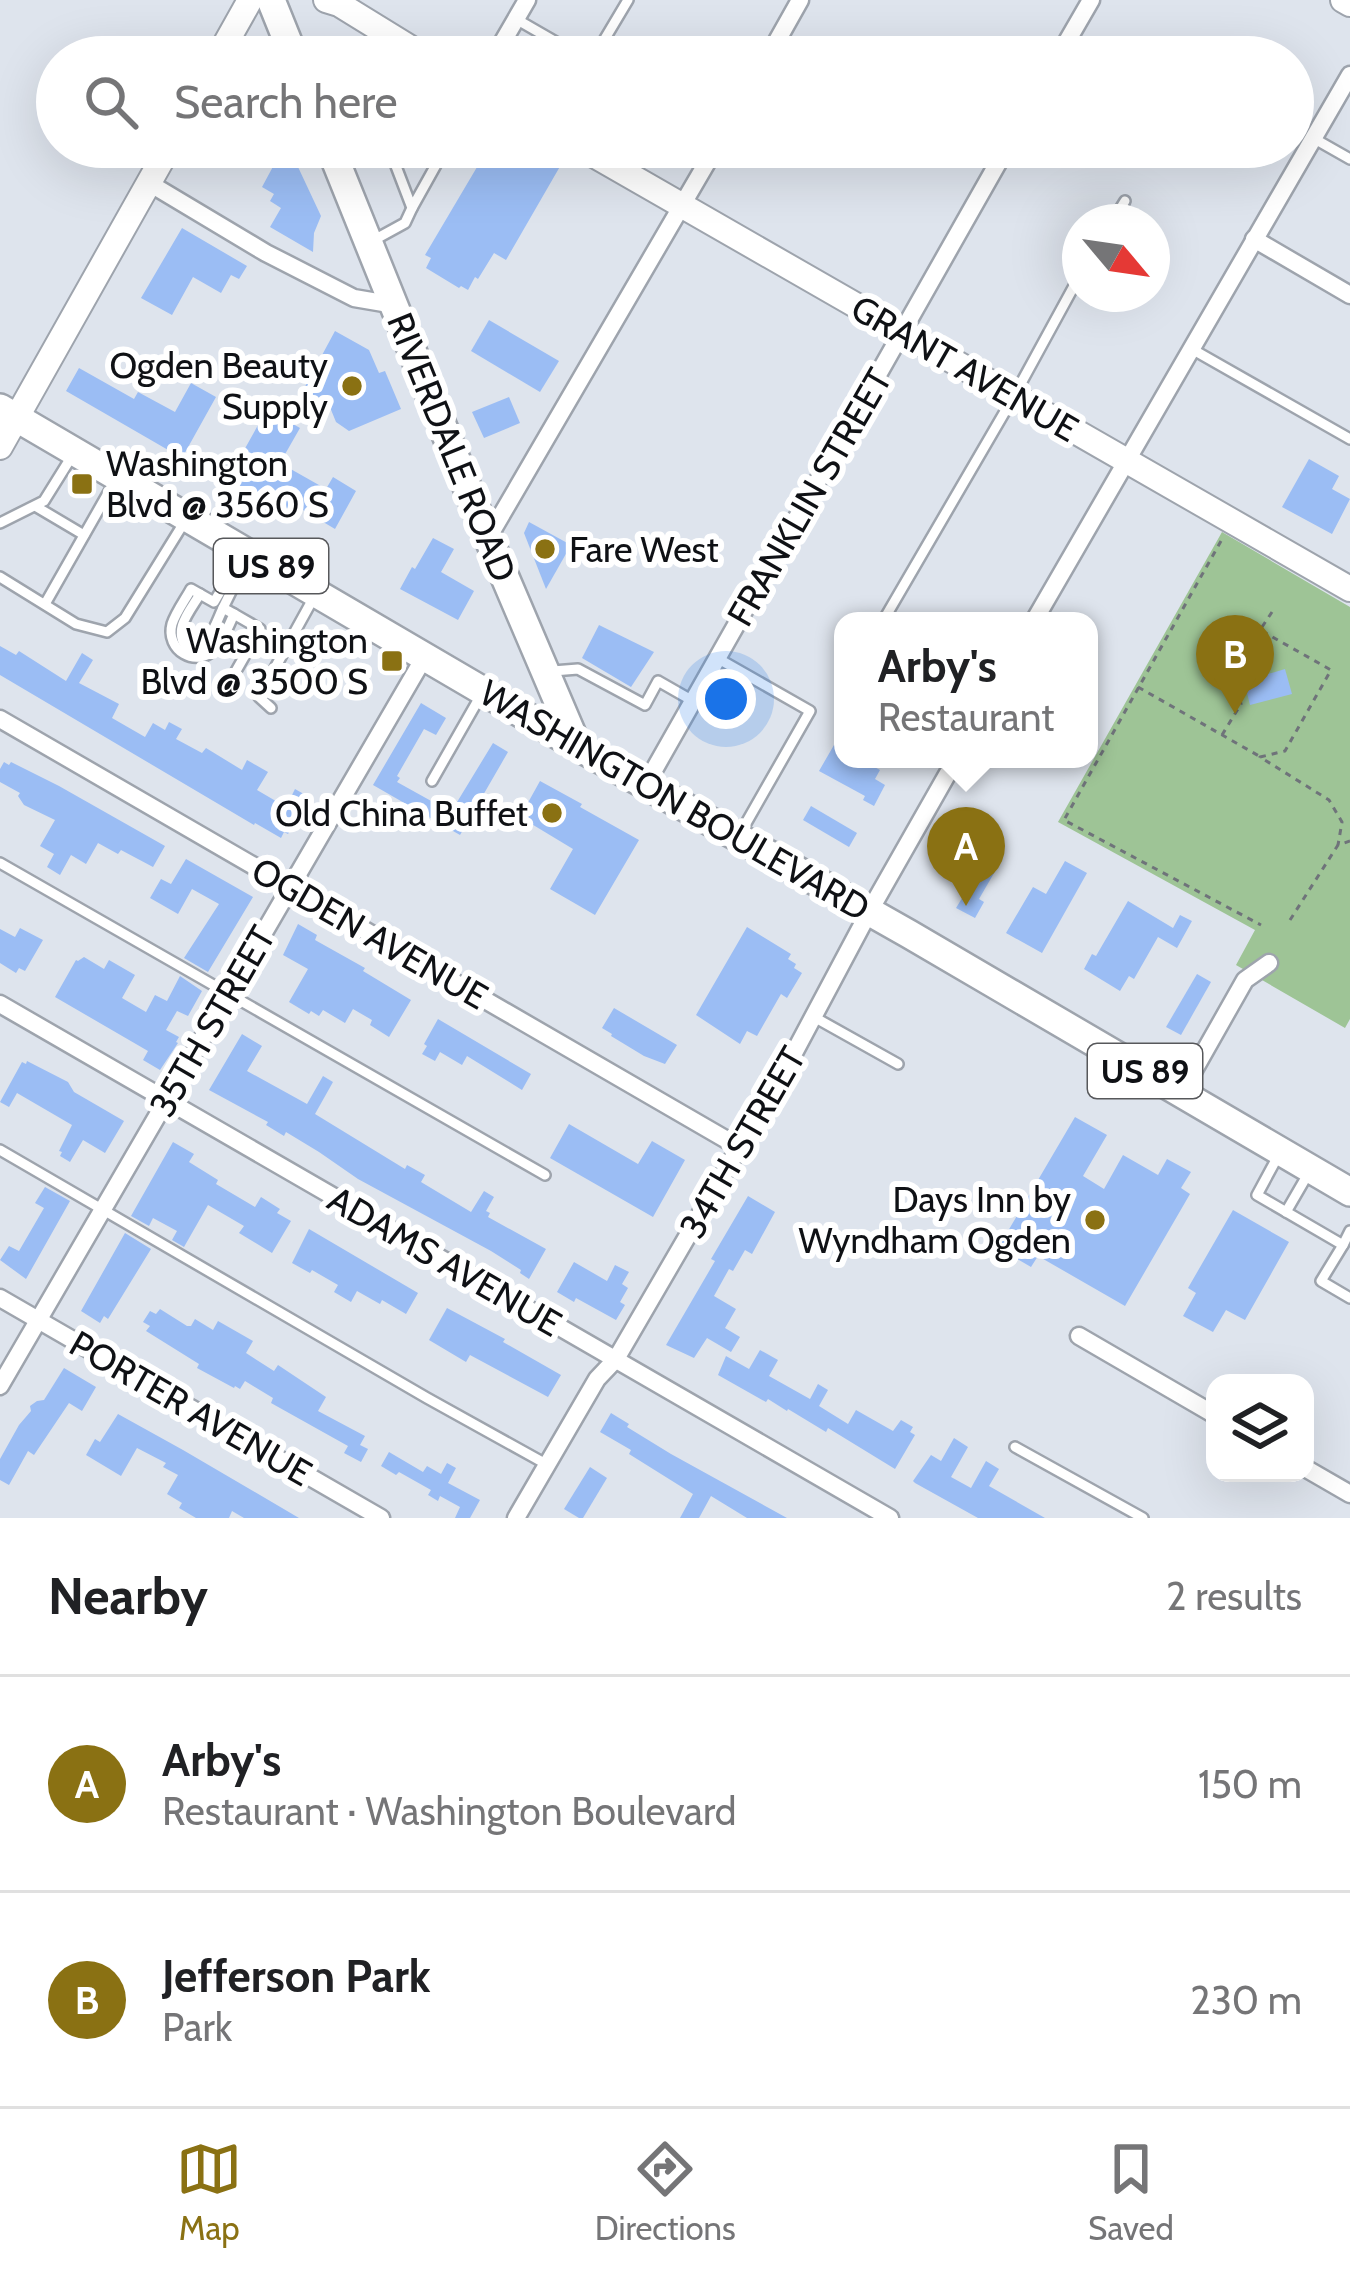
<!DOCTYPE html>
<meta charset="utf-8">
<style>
body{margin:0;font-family:Cabin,sans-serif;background:#f2f2f2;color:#202124}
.controls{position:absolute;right:36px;bottom:36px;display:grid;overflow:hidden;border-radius:24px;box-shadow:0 12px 48px #0002}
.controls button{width:108px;height:108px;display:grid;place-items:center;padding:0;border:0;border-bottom:3px solid #e0e0e0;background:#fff;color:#202124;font:60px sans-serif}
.compass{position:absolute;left:1062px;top:204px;width:108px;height:108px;border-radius:50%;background:#fff;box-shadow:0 12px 48px #0002;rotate:119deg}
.you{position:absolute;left:726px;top:699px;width:42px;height:42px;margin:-30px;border:9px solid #fff;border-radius:50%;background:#1a73e8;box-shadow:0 0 0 18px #1a73e833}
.badge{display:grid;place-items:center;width:78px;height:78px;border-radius:50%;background:#8a7113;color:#fff;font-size:39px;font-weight:700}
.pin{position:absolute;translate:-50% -99px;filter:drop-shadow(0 3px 6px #0008)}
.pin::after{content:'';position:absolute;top:63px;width:42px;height:36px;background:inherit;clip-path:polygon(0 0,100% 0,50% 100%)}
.popup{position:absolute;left:834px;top:612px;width:264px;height:156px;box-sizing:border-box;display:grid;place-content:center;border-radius:24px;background:#fff;filter:drop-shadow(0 3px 9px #0005);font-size:39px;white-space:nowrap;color:#757577}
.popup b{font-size:45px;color:#202124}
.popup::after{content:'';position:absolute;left:50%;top:100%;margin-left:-24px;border:24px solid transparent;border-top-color:#fff}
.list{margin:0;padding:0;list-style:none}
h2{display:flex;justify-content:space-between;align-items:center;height:156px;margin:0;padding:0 48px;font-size:51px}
h2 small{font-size:39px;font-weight:400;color:#757577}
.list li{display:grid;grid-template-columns:78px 1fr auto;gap:36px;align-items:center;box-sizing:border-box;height:216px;padding:0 48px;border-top:3px solid #e0e0e0}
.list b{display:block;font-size:45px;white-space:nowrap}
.list p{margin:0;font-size:39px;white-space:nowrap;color:#757577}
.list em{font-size:39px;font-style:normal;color:#757577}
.icon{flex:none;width:66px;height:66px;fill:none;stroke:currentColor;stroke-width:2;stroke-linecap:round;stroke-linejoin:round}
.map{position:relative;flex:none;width:1350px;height:1518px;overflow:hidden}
.search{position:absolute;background:#fff;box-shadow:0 12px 48px #0002;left:36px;right:36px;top:36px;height:132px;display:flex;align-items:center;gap:30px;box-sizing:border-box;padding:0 42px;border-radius:66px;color:#757577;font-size:45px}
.sheet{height:588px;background:#fff}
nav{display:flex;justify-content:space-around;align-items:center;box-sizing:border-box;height:168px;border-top:3px solid #e0e0e0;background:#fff;font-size:33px;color:#757577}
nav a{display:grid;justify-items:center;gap:6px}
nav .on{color:#8a7113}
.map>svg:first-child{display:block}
.green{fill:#9ec496}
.building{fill:#9bbdf4}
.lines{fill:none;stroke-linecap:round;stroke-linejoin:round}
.lane-casing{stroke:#9ea4ad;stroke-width:14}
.street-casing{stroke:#9ea4ad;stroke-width:21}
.secondary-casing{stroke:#9ea4ad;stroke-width:28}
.primary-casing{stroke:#9ea4ad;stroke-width:32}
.path{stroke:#6f737a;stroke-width:3;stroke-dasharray:6 6;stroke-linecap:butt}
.lane{stroke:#fff;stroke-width:9}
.street{stroke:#fff;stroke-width:16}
.secondary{stroke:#fff;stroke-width:24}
.primary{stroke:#fff;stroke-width:27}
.poi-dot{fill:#8a7113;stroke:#fff;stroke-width:4.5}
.labels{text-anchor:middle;stroke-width:12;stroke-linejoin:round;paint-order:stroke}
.shield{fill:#fff;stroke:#57585b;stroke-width:3}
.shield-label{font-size:33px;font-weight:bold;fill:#0f1115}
.poi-label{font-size:36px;fill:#0f1115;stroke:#fff;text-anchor:end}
.street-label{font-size:36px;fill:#0f1115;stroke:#fff}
</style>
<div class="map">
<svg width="1350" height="1518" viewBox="0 0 1350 1518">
<rect width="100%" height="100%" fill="#dee4ed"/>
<!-- green -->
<path class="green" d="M1222 532 1350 607V1019L1345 1028 1236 965 1255 930 1058 822Z"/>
<!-- building -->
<g class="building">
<path d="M455 147H533L562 163 506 260 494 253 478 279 475 277 468 290 461 286 459 288 426 268 431 258 425 255 480 162Z"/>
<path d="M283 148 291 152 321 216 314 233 313 252 270 227 281 208 270 201 274 194 262 187Z"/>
<path d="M182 228 247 266 239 279 231 275 221 293 193 277 172 315 141 298Z"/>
<path d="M489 320 559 361 540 392 471 351Z"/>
<path d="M335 331 369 350 379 373 385 371 401 409 349 431 336 422 325 395 293 409Z"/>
<path d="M79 368 134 399 138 392 175 412 191 383 216 397 182 458 66 391Z"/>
<path d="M509 397 520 423 484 438 472 412Z"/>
<path d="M267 409 300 428 280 463 326 489 333 477 356 491 335 529 298 507 289 523 224 486Z"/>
<path d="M1309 459 1339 476 1332 489 1350 499 1332 534 1282 507Z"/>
<path d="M529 522 571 545 546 589 524 533Z"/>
<path d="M433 538 454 549 441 572 474 591 458 620 400 589 412 567 415 569Z"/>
<path d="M599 625 654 652 631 687 582 658Z"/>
<path d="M0 646 16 655 19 651 66 681 82 653 93 660 79 683 119 704 112 718 145 737 153 723 165 730 169 722 182 729 176 739 202 753 206 748 242 770 247 760 268 772 257 790 286 807 295 789 309 797 288 834 284 832 281 838 255 823 254 825 0 675Z"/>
<path d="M1285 669 1292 694 1250 705 1244 681Z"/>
<path d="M421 703 446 718 436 735 424 729 397 776 400 778 397 782 451 812 493 743 508 752 460 835 373 785Z"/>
<path d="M834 745 843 750V759H860L880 770 875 779 885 785 874 806 863 800 865 796 819 771Z"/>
<path d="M4 762 9 765 11 762 59 786 165 846 153 867 121 850 118 854 98 843 86 864 71 855 60 875 47 867 54 854 40 846 55 820 24 805 18 796 20 793 0 782V769Z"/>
<path d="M540 781 582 804 580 807 639 840 595 915 550 889 573 849 520 817Z"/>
<path d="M811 806 857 833 849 847 803 820Z"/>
<path d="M989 854 1001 861 979 899 984 902 975 918 956 908Z"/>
<path d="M186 859 253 897 208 972 184 958 219 904 192 889 178 914 150 898 161 879 171 884Z"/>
<path d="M1065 861 1087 873 1042 953 1006 933 1033 887 1046 894Z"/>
<path d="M1128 901 1173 928 1180 915 1192 921 1177 948 1158 937 1134 979 1129 976 1120 991 1084 969 1092 954 1096 956Z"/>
<path d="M298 924 317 935 315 940 365 968 363 971 411 1000 389 1037 370 1025 372 1020 353 1009 345 1023 323 1010 319 1016 311 1011 309 1014 289 1002 308 969 283 955Z"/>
<path d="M747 927 791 954 788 959 796 964 794 968 802 973 787 998 781 994 757 1036 747 1031 740 1044 696 1015Z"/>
<path d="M20 928 43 940 25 971 19 968 16 973 0 963V929L15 937Z"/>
<path d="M84 957 104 969 109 960 135 975 122 998 146 1012 155 995 167 1001 180 976 202 991 188 1016 177 1011 166 1030 179 1037 176 1042 178 1043 160 1070 143 1060 148 1051 55 997 76 960 78 961Z"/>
<path d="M1197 974 1211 982 1181 1035 1166 1027Z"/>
<path d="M614 1008 677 1045 665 1064 644 1056 611 1036 612 1034 602 1028Z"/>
<path d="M438 1019 531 1074 522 1090 467 1056 462 1065 440 1052 435 1061 422 1054 427 1046 424 1044Z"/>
<path d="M242 1034 262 1046 247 1071 307 1104 323 1076 333 1082 315 1114 405 1169 407 1165 425 1175 421 1182 471 1212 484 1191 494 1197 486 1211 490 1213 488 1217 546 1249 529 1279 520 1273 521 1270 491 1251 358 1179 319 1152 286 1132 284 1136 266 1125 268 1122 209 1090Z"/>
<path d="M27 1061 68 1082 74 1092 124 1121 105 1153 83 1140 70 1162 60 1156 62 1152 59 1151 72 1125 17 1093 9 1107 0 1102 22 1062 26 1064Z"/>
<path d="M1075 1117 1107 1135 1083 1176 1104 1189 1123 1155 1158 1175 1167 1159 1191 1172 1181 1188 1190 1194 1125 1306 1038 1256 1031 1267 998 1248Z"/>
<path d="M569 1124 638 1164 652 1141 685 1160 653 1217 550 1158Z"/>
<path d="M173 1142 194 1154 189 1162 218 1180 216 1184 255 1207 261 1197 280 1209 277 1213 291 1221 272 1253 239 1233 244 1226 208 1205 184 1247 172 1240 177 1231 153 1218 149 1226 131 1216Z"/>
<path d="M45 1187 70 1201 26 1279 0 1260 9 1246 19 1251 44 1208 35 1203Z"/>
<path d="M748 1196 775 1212 752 1254 745 1250 733 1271 729 1269 714 1296 736 1309 725 1328 740 1337 731 1352 707 1338 694 1358 666 1345 715 1261 711 1259Z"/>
<path d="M1233 1210 1289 1242 1245 1320 1226 1310 1213 1332 1183 1316 1196 1293 1188 1288Z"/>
<path d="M309 1229 418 1293 406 1314 382 1300 380 1304 357 1291 351 1302 334 1292 338 1285 312 1270 310 1273 292 1263Z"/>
<path d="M125 1233 151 1249 108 1319 104 1316 100 1323 81 1311Z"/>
<path d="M574 1262 607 1281 615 1265 629 1272 622 1284 628 1288 620 1302 625 1305 616 1320 576 1298 574 1302 557 1292Z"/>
<path d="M447 1308 505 1339 503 1342 561 1375 548 1397 470 1355 466 1362 429 1340Z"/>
<path d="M160 1309 187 1326H191L195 1319 213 1330 218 1321 253 1341 246 1353 274 1371 278 1365 326 1397 318 1411 365 1436 360 1445 368 1449 361 1462 344 1453 348 1446 271 1403 273 1398 245 1381 240 1389 235 1386 234 1388 197 1368 199 1364 146 1331 150 1326 143 1322 150 1311 156 1314Z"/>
<path d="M760 1350 778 1360 769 1376 810 1399 818 1384 828 1390 819 1406 848 1424 856 1410 893 1431 901 1420 913 1427 910 1432 915 1435 895 1469 828 1428 826 1432 788 1409 787 1411 768 1399 766 1402 718 1375 726 1356 749 1369Z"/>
<path d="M64 1368 96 1387 82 1411 69 1403 34 1455 28 1451 9 1485 0 1480V1459L19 1425 31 1411 30 1406 37 1401 44 1400Z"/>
<path d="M611 1413 629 1424 627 1427 671 1454 787 1518H747L711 1496 699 1518H680L693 1494 629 1454 631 1450 600 1432Z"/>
<path d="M118 1414 183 1450 299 1518H244L232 1511 229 1518H196L179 1508 182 1503 167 1494 178 1475 163 1467 166 1463 137 1448 121 1476 86 1455 95 1439 100 1442Z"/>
<path d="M954 1438 968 1447 951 1477 971 1488 986 1461 999 1469 989 1486 1045 1518H978L915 1483 913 1481 931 1455 941 1461Z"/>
<path d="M389 1452 423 1472 427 1466 441 1474 447 1463 456 1468 448 1483 480 1500 470 1518H455L460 1507 440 1496 438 1501 428 1495 431 1490 399 1472 396 1475 381 1466Z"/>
<path d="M590 1467 607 1478 583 1518H579L564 1509Z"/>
</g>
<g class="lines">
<!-- lane casing -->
<g class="lane-casing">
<g id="lane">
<path d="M516 19 582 57"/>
<path d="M594 57 628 0"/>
<path d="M1313 138 1350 159"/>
<path d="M401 147 394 161 412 208 446 147"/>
<path d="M1112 222 1125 201"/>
<path d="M374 240 405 223 412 208"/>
<path d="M1190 348 1350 439"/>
<path d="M35 506 84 535"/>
<path d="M0 523 44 501 72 456"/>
<path d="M238 576 224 585 214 602 191 589C185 600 176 612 172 624 165 650 196 669 215 649 223 641 229 625 234 614L223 608 248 557"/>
<path d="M0 577 76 624 107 632 125 618 185 521"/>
<path d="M200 594C190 611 172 630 187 648 209 650 215 625 223 608"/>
<path d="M45 604 115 481"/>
<path d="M883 621 1014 396 1080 275"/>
<path d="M717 658 810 711 741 832"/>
<path d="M553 671 578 669 645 705 658 681 693 701"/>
<path d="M224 692 260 629 234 614"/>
<path d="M271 708 259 697 314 597"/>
<path d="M432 781 481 695"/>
<path d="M0 863 545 1175"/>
<path d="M814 1017 898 1064"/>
<path d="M0 1150 427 1398 546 1464"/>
<path d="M1278 1156 1257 1195 1343 1245 1350 1231"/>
<path d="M1286 1212 1308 1174"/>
<path d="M1343 1245 1321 1281 1350 1298"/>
<path d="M1015 1447 1143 1518"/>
</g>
</g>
<!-- street casing -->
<g class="street-casing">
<g id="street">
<path d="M494 57 527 0"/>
<path d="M768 57 800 0"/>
<path d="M1058 57 1091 0"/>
<path d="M149 183 266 253 354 298 395 305"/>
<path d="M1254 239 1350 295"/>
<path d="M488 538 716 147"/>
<path d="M1034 621 1350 75"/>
<path d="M0 719 739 1147"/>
<path d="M646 784 1007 147"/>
<path d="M0 1004 890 1518"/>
<path d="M1181 1093 1245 980 1269 963"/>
<path d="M0 1298 381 1518"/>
<path d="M1079 1336 1215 1415"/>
<path d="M0 1386 425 656"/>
<path d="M1305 1468 1350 1494"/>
<path d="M516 1518 597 1379 616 1359 794 1053 869 912 956 759"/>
</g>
</g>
<!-- secondary casing -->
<g class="secondary-casing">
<g id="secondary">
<path d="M326 0 339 4 425 57"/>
<path d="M1343 0 1350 4"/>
<path d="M218 57 250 0"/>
<path d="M580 147 1350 589"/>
<path d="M0 447 169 147"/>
</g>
</g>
<!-- primary casing -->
<g class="primary-casing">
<g id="primary">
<path d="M271 0 294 57"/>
<path d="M330 147 478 514 577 746"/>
<path d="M0 408 577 746 909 934 1350 1192"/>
</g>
</g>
<!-- path -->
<g class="path">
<path d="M1221 541 1064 820 1261 925"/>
<path d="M1272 612 1260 630 1331 670 1285 751 1260 757 1329 800 1342 822 1338 845"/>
<path d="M1138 687 1259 756"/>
<path d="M1222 735 1241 704 1235 676 1260 632"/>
<path d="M1290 920 1338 845 1350 841"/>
</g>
<!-- lane -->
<use href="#lane" class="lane"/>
<!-- street -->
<use href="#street" class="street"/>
<!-- secondary -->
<use href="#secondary" class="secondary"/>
<!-- primary -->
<use href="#primary" class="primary"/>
</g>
<!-- markers -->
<g class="poi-dot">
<circle cx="352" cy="386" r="12"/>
<rect x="70" y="472" width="24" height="24" rx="6"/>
<circle cx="545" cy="549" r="12"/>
<rect x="380" y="649" width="24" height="24" rx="6"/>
<circle cx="552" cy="813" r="12"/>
<circle cx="1095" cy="1220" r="12"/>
</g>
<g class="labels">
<!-- shield labels -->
<g class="shield">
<rect x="214" y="539" width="114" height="54" rx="9"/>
<rect x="1088" y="1044" width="114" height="54" rx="9"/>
</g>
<g class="shield-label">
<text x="271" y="578">US 89</text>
<text x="1145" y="1083">US 89</text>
</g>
<!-- poi labels -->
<g class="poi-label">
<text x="328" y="378">Ogden Beauty<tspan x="328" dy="41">Supply</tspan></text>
<text x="106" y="476" text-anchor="start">Washington<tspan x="106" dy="41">Blvd @ 3560 S</tspan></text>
<text x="569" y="562" text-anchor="start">Fare West</text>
<text x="368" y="653">Washington<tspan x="368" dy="41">Blvd @ 3500 S</tspan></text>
<text x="528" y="826">Old China Buffet</text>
<text x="1071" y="1212">Days Inn by<tspan x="1071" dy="41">Wyndham Ogden</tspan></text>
</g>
<!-- street labels -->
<g class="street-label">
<text transform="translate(965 368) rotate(30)" y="13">GRANT AVENUE</text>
<text transform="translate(452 447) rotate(68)" y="13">RIVERDALE ROAD</text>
<text transform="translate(809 497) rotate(-60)" y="13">FRANKLIN STREET</text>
<text transform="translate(675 800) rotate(30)" y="13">WASHINGTON BOULEVARD</text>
<text transform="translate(370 933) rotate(30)" y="13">OGDEN AVENUE</text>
<text transform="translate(212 1021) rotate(-60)" y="13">35TH STREET</text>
<text transform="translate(742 1142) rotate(-60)" y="13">34TH STREET</text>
<text transform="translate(445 1261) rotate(30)" y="13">ADAMS AVENUE</text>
<text transform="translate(191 1408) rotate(30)" y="13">PORTER AVENUE</text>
</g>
</g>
</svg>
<div class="controls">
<button><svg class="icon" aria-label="layers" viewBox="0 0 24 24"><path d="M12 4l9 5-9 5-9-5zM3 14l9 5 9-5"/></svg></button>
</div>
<svg class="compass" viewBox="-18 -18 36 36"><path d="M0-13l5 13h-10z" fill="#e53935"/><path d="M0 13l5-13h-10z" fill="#757577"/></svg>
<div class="you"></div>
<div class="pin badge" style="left:966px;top:906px">A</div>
<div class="popup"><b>Arby's</b>Restaurant</div>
<div class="pin badge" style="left:1235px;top:714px">B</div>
<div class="search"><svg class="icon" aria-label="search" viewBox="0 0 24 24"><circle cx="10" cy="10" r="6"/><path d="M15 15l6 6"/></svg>Search here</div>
</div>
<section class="sheet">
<h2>Nearby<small>2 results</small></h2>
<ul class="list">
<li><span class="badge">A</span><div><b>Arby's</b><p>Restaurant · Washington Boulevard</p></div><em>150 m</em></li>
<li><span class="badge">B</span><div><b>Jefferson Park</b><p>Park</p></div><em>230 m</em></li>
</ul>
</section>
<nav>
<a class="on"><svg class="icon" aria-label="map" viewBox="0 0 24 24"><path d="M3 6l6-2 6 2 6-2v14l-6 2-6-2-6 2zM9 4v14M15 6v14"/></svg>Map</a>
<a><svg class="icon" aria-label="directions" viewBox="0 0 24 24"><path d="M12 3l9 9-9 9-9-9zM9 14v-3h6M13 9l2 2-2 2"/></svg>Directions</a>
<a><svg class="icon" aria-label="saved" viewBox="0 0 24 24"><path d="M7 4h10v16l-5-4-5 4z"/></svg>Saved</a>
</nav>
